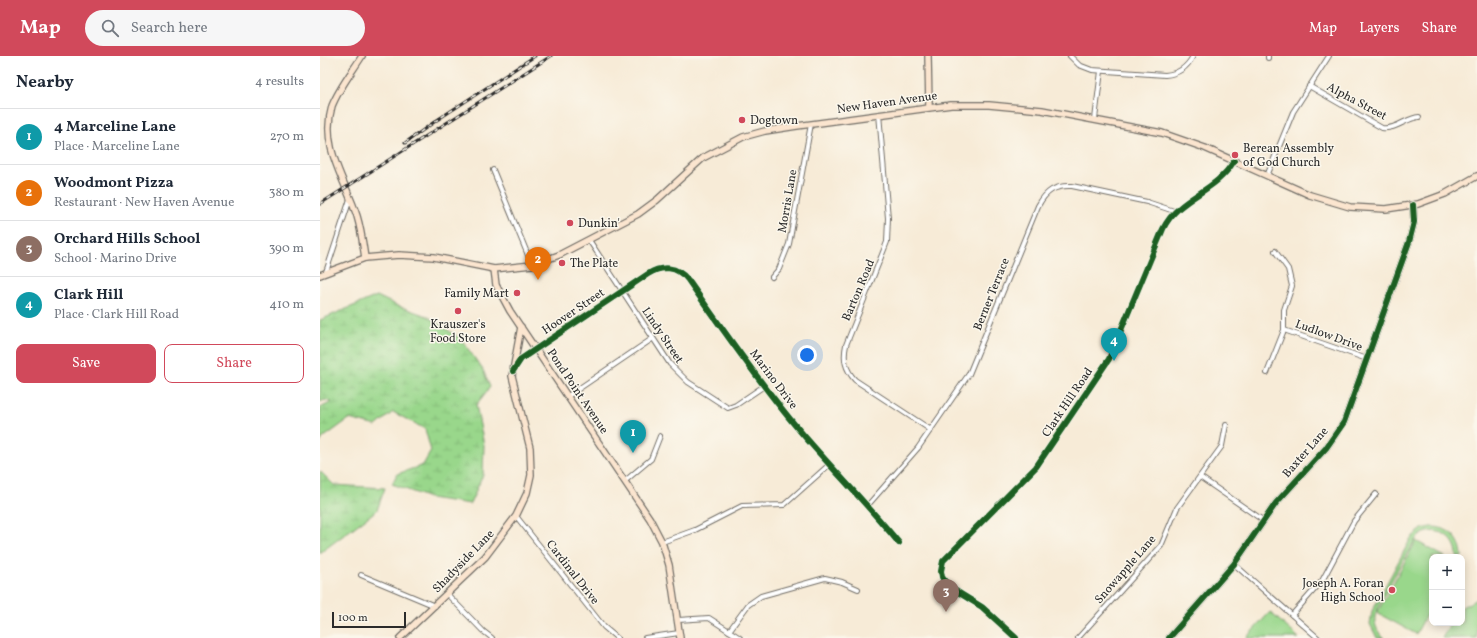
<!DOCTYPE html>
<meta charset="utf-8">
<style>
body{margin:0;font-family:Vollkorn,serif;background:#f6f6f7;color:#1f2937}
.controls{position:absolute;right:12px;bottom:12px;display:grid;overflow:hidden;border-radius:8px;box-shadow:0 2px 10px #0003}
.controls button{width:36px;height:36px;display:grid;place-items:center;padding:0;border:0;border-bottom:1px solid #e0e1e3;background:#fff;color:#1f2937;font:20px sans-serif}
.scale{position:absolute;left:12px;bottom:10px;width:74px;box-sizing:border-box;padding-left:4px;border:2px solid #2b2b2b;border-top:0;font-size:11px;line-height:14px;white-space:nowrap;color:#2b2b2b;-webkit-text-stroke:3px #fbf7ec;paint-order:stroke}
.you{position:absolute;left:487px;top:299px;width:14px;height:14px;margin:-10px;border:3px solid #fff;border-radius:50%;background:#1a73e8;box-shadow:0 0 0 6px #1a73e833}
.badge{display:grid;place-items:center;width:26px;height:26px;border-radius:50%;background:#d1495b;color:#fff;font-size:13px;font-weight:700}
.pin{position:absolute;translate:-50% -33px;filter:drop-shadow(0 1px 2px #0008)}
.pin::after{content:'';position:absolute;top:21px;width:14px;height:12px;background:inherit;clip-path:polygon(0 0,100% 0,50% 100%)}
.list{margin:0;padding:0;list-style:none}
h2{display:flex;justify-content:space-between;align-items:center;height:52px;margin:0;padding:0 16px;font-size:17px}
h2 small{font-size:13px;font-weight:400;color:#747a83}
.list li{display:grid;grid-template-columns:26px 1fr auto;gap:12px;align-items:center;box-sizing:border-box;height:56px;padding:0 16px;border-top:1px solid #e0e1e3}
.list b{display:block;font-size:15px;white-space:nowrap}
.list p{margin:0;font-size:13px;white-space:nowrap;color:#747a83}
.list em{font-size:13px;font-style:normal;color:#747a83}
.actions{display:flex;gap:8px;padding:12px 16px}
.actions a{flex:1;padding:9px 0;border:1px solid #d1495b;border-radius:8px;text-align:center;font-size:14px;color:#d1495b}
.actions .main{background:#d1495b;color:#fff}
.icon{flex:none;width:22px;height:22px;fill:none;stroke:currentColor;stroke-width:2;stroke-linecap:round;stroke-linejoin:round}
.map{position:relative;flex:none;width:1157px;height:582px;overflow:hidden}
header{display:flex;align-items:center;gap:24px;box-sizing:border-box;height:56px;padding:0 20px;background:#d1495b;color:#fff}
header strong{font-size:19px}
nav{display:flex;gap:22px;margin-inline-start:auto;font-size:14px}
.search{width:280px;height:36px;background:#f6f6f7;display:flex;align-items:center;gap:10px;box-sizing:border-box;padding:0 14px;border-radius:22px;color:#747a83;font-size:15px}
main{display:flex}
aside{flex:1;background:#fff}
.map>svg:first-child{display:block}
.wetland{fill:url(#wetland-marsh);stroke:#62815b}
.park{fill:#99d78b;stroke:#62815b}
.lines{fill:none;stroke-linecap:round;stroke-linejoin:round}
.street-casing{stroke:#726e67;stroke-width:6}
.secondary-casing{stroke:#726e67;stroke-width:8}
.street{stroke:#fff;stroke-width:4}
.secondary{stroke:#fbe5cf;stroke-width:5.5}
.rail-casing{stroke:#2b2b2b;stroke-width:3}
.rail{stroke:#fbf7ec;stroke-width:1.5;stroke-dasharray:4.5;stroke-linecap:butt}
.cycleway-casing{stroke:#fbf7ec;stroke-width:8}
.cycleway{stroke:#1b5e20;stroke-width:6}
.poi-dot{fill:#d1495b;stroke:#fbf7ec;stroke-width:1.5}
.labels{text-anchor:middle;stroke-width:3;stroke-linejoin:round;paint-order:stroke}
.street-label{font-size:12px;fill:#2b2b2b;stroke:#fbf7ec}
.poi-label{font-size:12px;fill:#2b2b2b;stroke:#fbf7ec;text-anchor:start}
</style>
<header>
<strong>Map</strong>
<div class="search"><svg class="icon" aria-label="search" viewBox="0 0 24 24"><circle cx="10" cy="10" r="6"/><path d="M15 15l6 6"/></svg>Search here</div>
<nav><a>Map</a><a>Layers</a><a>Share</a></nav>
</header>
<main>
<aside>
<h2>Nearby<small>4 results</small></h2>
<ul class="list">
<li><span class="badge" style="background:#0f9aa8">1</span><div><b>4 Marceline Lane</b><p>Place · Marceline Lane</p></div><em>270 m</em></li>
<li><span class="badge" style="background:#e8710a">2</span><div><b>Woodmont Pizza</b><p>Restaurant · New Haven Avenue</p></div><em>380 m</em></li>
<li><span class="badge" style="background:#8d6e63">3</span><div><b>Orchard Hills School</b><p>School · Marino Drive</p></div><em>390 m</em></li>
<li><span class="badge" style="background:#0f9aa8">4</span><div><b>Clark Hill</b><p>Place · Clark Hill Road</p></div><em>410 m</em></li>
</ul>
<div class="actions"><a class="main">Save</a><a>Share</a></div>
</aside>
<div class="map">
<svg width="1157" height="582" viewBox="0 0 1157 582">
<defs>
<pattern id="wetland-marsh" width="20" height="14" patternUnits="userSpaceOnUse"><rect width="20" height="14" fill="#99d78b"/><path d="M1 5h8M5 5V1M11 12h8M15 12V8" fill="none" stroke="#84b978"/></pattern>
</defs>
<rect width="100%" height="100%" fill="#fbf7ec"/>
<filter id="ink" filterUnits="userSpaceOnUse"><feTurbulence type="fractalNoise" baseFrequency=".025" numOctaves="2"/><feDisplacementMap in="SourceGraphic" scale="8" xChannelSelector="R" yChannelSelector="G"/><feConvolveMatrix kernelMatrix="1 2 1 2 8 2 1 2 1" color-interpolation-filters="sRGB"/></filter>
<filter id="wash" filterUnits="userSpaceOnUse"><feTurbulence type="fractalNoise" baseFrequency=".012" numOctaves="4" result="noise"/><feDisplacementMap in="SourceGraphic" scale="16" xChannelSelector="R" yChannelSelector="G"/><feGaussianBlur stdDeviation="0.9" result="paint"/><feColorMatrix in="noise" values="0 0 0 0 0 0 0 0 0 0 0 0 0 0 0 0 0 1.4 0 .05"/><feComposite in="paint" operator="in"/></filter>
<g filter="url(#wash)">
<rect width="100%" height="100%" fill="#f7ebd7"/>
<!-- wetland -->
<g class="wetland">
<path d="M57 240 78 250 107 260 141 283 163 314 170 331 156 349 164 389 163 419 150 448 109 442 72 428 77 418 103 409 111 395 105 373 73 356 56 370 29 363 3 382 0 387V352L12 346 5 344 0 346V264Z"/>
<path d="M0 415 14 429 65 432 57 454 0 497Z"/>
</g>
<!-- park -->
<g class="park">
<path d="M1110 471C1128 470 1142 483 1142 501H1137C1138 481 1115 467 1098 481 1091 488 1057 550 1055 560 1054 568 1057 576 1064 582H1057L1050 568 1052 555 1091 482 1102 473Z"/>
<path d="M1096 485 1125 501H1112V548L1096 578 1057 557Z"/>
<path d="M1157 543V582H1122L1131 567H1142V551Z"/>
<path d="M950 556 979 582H926Z"/>
</g>
</g>
<g filter="url(#ink)">
<g class="lines">
<!-- street casing -->
<g class="street-casing">
<g id="street">
<path d="M750 0 759 9 772 14 845 19C858 18 867 12 873 0"/>
<path d="M948 2V0"/>
<path d="M989 30 1062 72C1076 74 1086 62 1099 61"/>
<path d="M559 58 568 162 567 186 526 289C523 303 525 313 535 324L611 374"/>
<path d="M775 63 781 15"/>
<path d="M173 114 212 209"/>
<path d="M947 120 973 56 1009 0"/>
<path d="M269 184 350 308 368 326 408 352 416 349 444 330"/>
<path d="M6 216 30 143"/>
<path d="M452 221 459 213 469 188 491 68"/>
<path d="M964 274 1047 303"/>
<path d="M195 310 201 303 328 218C342 209 357 210 368 224 401 271 434 319 470 363 505 406 544 444 579 487"/>
<path d="M947 317 964 274V254L972 230 968 213 955 195"/>
<path d="M248 340 332 283"/>
<path d="M880 421 944 465"/>
<path d="M305 425 331 403 340 380"/>
<path d="M548 449 598 392 649 318 718 150C726 135 735 129 752 130L827 146 854 155"/>
<path d="M196 460 284 571 297 582"/>
<path d="M342 486 375 474 422 450 464 449 510 408"/>
<path d="M914 508 998 582"/>
<path d="M41 519 115 550"/>
<path d="M127 538 163 575 172 582"/>
<path d="M972 559 1002 525 1034 465 1056 438"/>
<path d="M358 564 389 562 420 582"/>
<path d="M409 575 428 549 441 540 505 522 522 526 538 533"/>
<path d="M325 582 359 577"/>
<path d="M696 582 662 551 628 530 622 521 621 515 623 505 716 411 789 303 843 173C859 140 895 137 914 105"/>
<path d="M758 582 841 490 857 452 902 390 906 369"/>
</g>
</g>
<!-- secondary casing -->
<g class="secondary-casing">
<g id="secondary">
<path d="M42 0C32 16 19 32 12 50 0 91 25 123 37 160 41 173 43 188 45 202"/>
<path d="M608 0 609 51"/>
<path d="M174 213 176 229 190 255 330 463 342 486 349 509 360 582"/>
<path d="M0 219 45 202 79 199 114 201 174 213 212 209 239 199 318 158 337 144 383 102 423 81 445 75 477 70 631 49H669L722 54 842 77 885 92 990 139 1030 151 1066 153 1098 148 1125 138 1157 120"/>
<path d="M80 582 165 501 196 460 207 437 211 419 210 392 192 320 201 271"/>
<path d="M849 582 914 508 956 447 1006 392 1024 366 1089 186 1094 166 1093 149"/>
</g>
</g>
<!-- street -->
<use href="#street" class="street"/>
<!-- secondary -->
<use href="#secondary" class="secondary"/>
<!-- rail casing -->
<g class="rail-casing">
<g id="rail">
<path d="M85 87 117 64 215 0"/>
<path d="M0 148 231 0"/>
</g>
</g>
<!-- rail -->
<use href="#rail" class="rail"/>
<!-- cycleway casing -->
<g class="cycleway-casing">
<g id="cycleway">
<path d="M193 315 201 303 328 218C342 209 357 210 368 224 401 271 434 319 470 363 505 406 544 444 579 487"/>
<path d="M696 582 662 551 628 530 622 521 621 515 623 505 716 411 789 303 843 173C859 140 895 137 914 105"/>
<path d="M849 582 914 508 956 447 1006 392 1024 366 1089 186 1094 166 1093 149"/>
</g>
</g>
<!-- cycleway -->
<use href="#cycleway" class="cycleway"/>
</g>
</g>
<!-- markers -->
<g class="poi-dot">
<circle cx="422" cy="64" r="4"/>
<circle cx="915" cy="99" r="4"/>
<circle cx="250" cy="167" r="4"/>
<circle cx="242" cy="207" r="4"/>
<circle cx="197" cy="237" r="4"/>
<circle cx="138" cy="255" r="4"/>
<circle cx="1072" cy="534" r="4"/>
</g>
<g class="labels">
<!-- street labels -->
<g class="street-label">
<text transform="translate(1037 45) rotate(28)" y="4">Alpha Street</text>
<text transform="translate(567 46) rotate(-8)" y="4">New Haven Avenue</text>
<text transform="translate(467 145) rotate(-80)" y="4">Morris Lane</text>
<text transform="translate(538 234) rotate(-67)" y="4">Barton Road</text>
<text transform="translate(671 238) rotate(-68)" y="4">Berner Terrace</text>
<text transform="translate(253 255) rotate(-34)" y="4">Hoover Street</text>
<text transform="translate(343 279) rotate(56)" y="4">Lindy Street</text>
<text transform="translate(1009 279) rotate(20)" y="4">Ludlow Drive</text>
<text transform="translate(454 323) rotate(53)" y="4">Marino Drive</text>
<text transform="translate(258 335) rotate(56)" y="4">Pond Point Avenue</text>
<text transform="translate(747 346) rotate(-56)" y="4">Clark Hill Road</text>
<text transform="translate(985 396) rotate(-49)" y="4">Baxter Lane</text>
<text transform="translate(143 505) rotate(-46)" y="4">Shadyside Lane</text>
<text transform="translate(805 513) rotate(-49)" y="4">Snowapple Lane</text>
<text transform="translate(253 516) rotate(52)" y="4">Cardinal Drive</text>
</g>
<!-- poi labels -->
<g class="poi-label">
<text x="430" y="68">Dogtown</text>
<text x="923" y="96">Berean Assembly<tspan x="923" dy="14">of God Church</tspan></text>
<text x="258" y="171">Dunkin'</text>
<text x="250" y="211">The Plate</text>
<text x="189" y="241" text-anchor="end">Family Mart</text>
<text x="138" y="272" text-anchor="middle">Krauszer's<tspan x="138" dy="14">Food Store</tspan></text>
<text x="1064" y="531" text-anchor="end">Joseph A. Foran<tspan x="1064" dy="14">High School</tspan></text>
</g>
</g>
</svg>
<div class="controls">
<button>+</button>
<button>−</button>
</div>
<div class="scale">100 m</div>
<div class="you"></div>
<div class="pin badge" style="left:313px;top:397px;background:#0f9aa8">1</div>
<div class="pin badge" style="left:218px;top:224px;background:#e8710a">2</div>
<div class="pin badge" style="left:626px;top:556px;background:#8d6e63">3</div>
<div class="pin badge" style="left:794px;top:305px;background:#0f9aa8">4</div>
</div>
</main>
